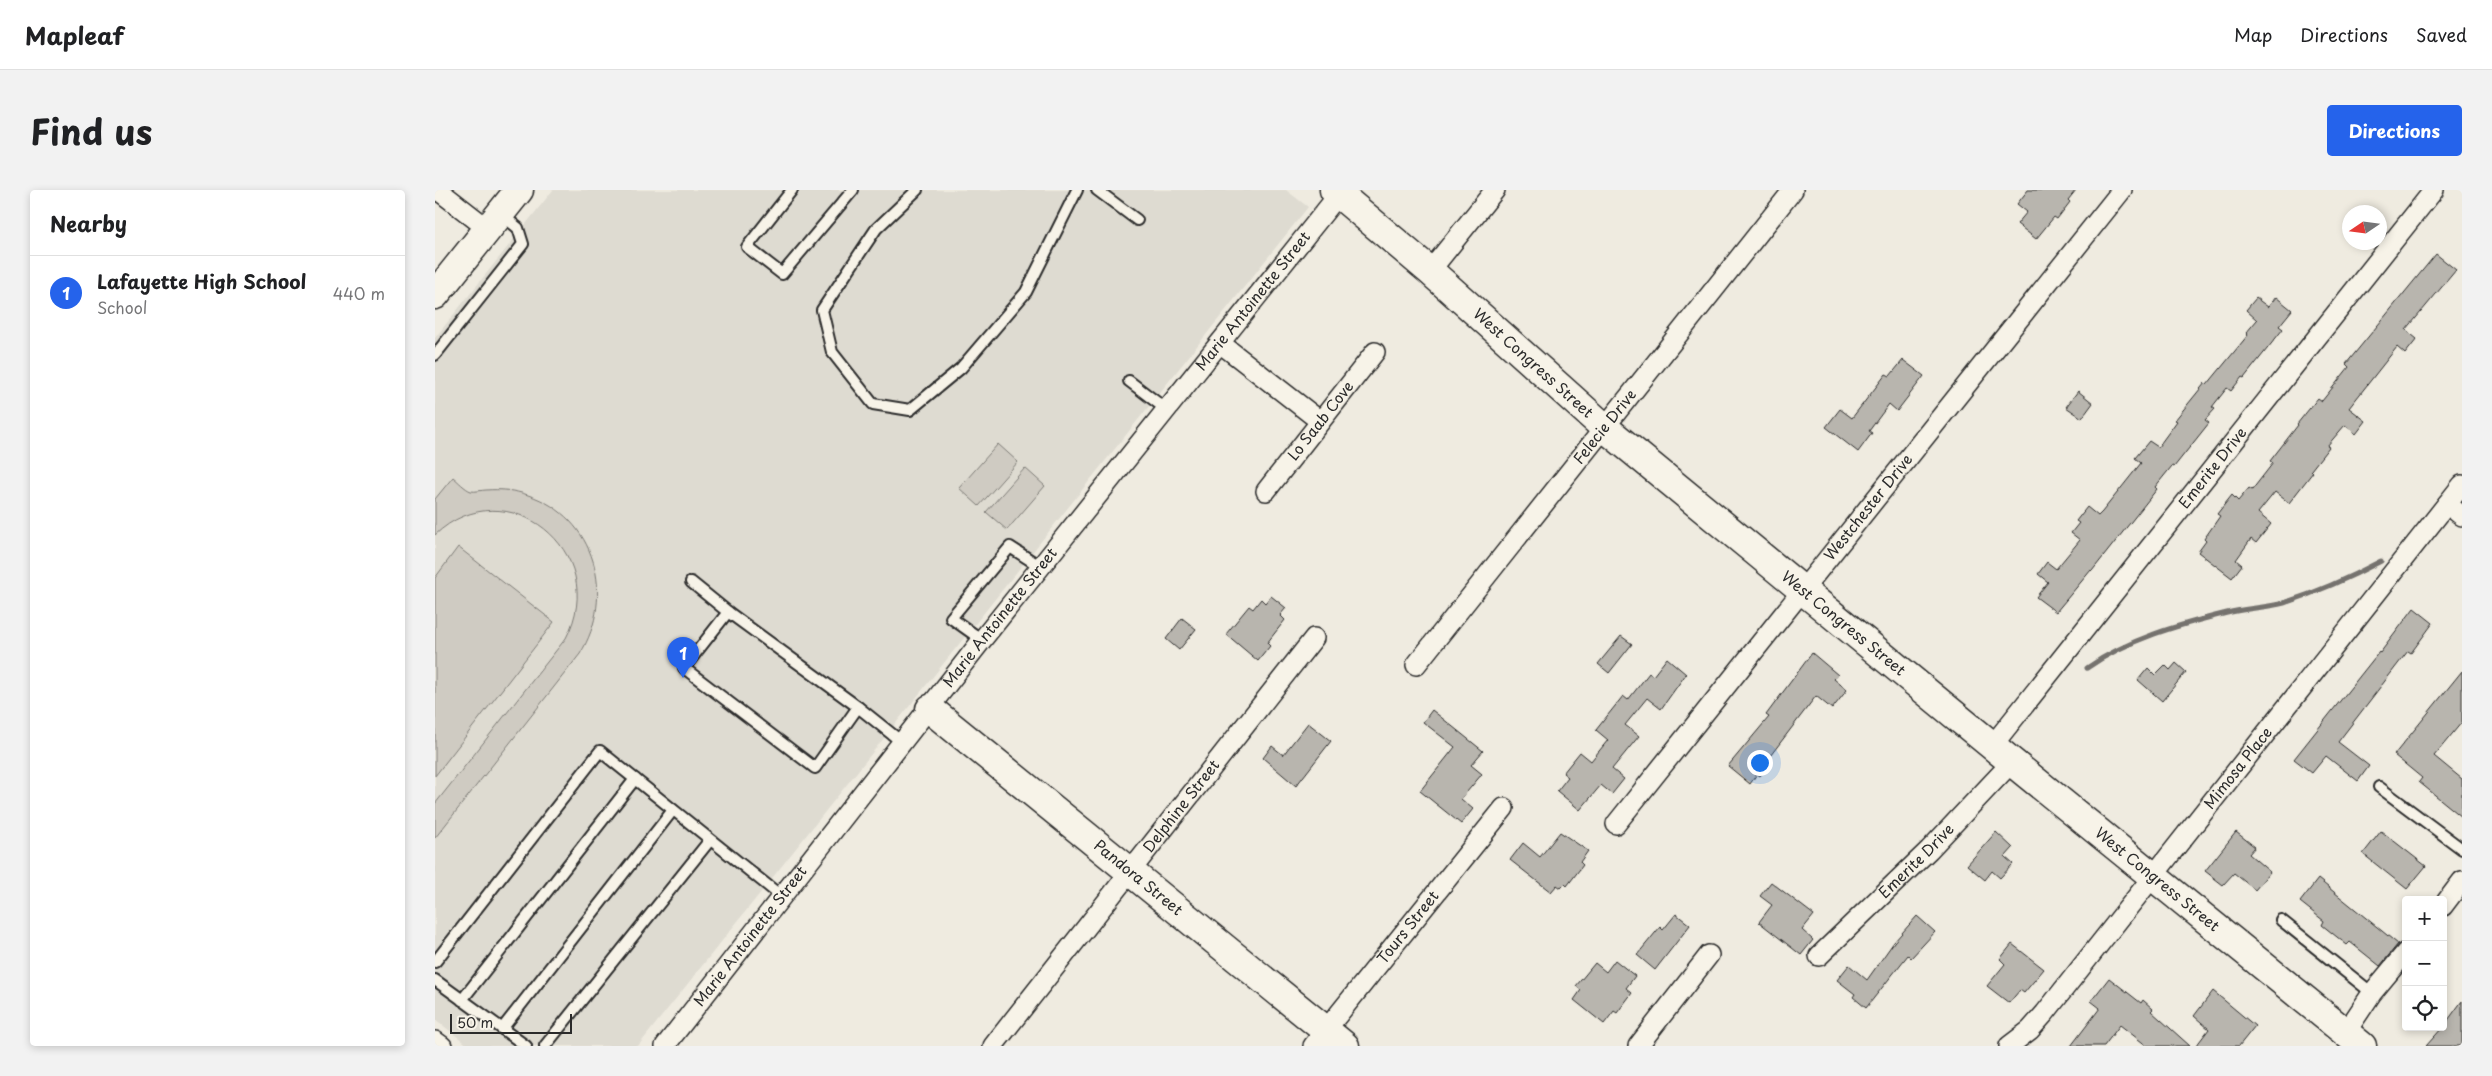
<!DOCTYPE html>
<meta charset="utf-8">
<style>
body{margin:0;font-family:"Playpen Sans",sans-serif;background:#f2f2f2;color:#202124}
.controls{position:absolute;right:15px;bottom:15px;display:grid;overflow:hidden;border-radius:5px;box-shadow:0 2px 8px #0003}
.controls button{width:45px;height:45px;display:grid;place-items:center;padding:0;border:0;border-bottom:1px solid #e0e0e0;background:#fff;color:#202124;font:25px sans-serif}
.compass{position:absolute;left:1907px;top:15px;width:45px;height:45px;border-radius:50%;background:#fff;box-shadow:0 2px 8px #0003;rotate:257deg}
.scale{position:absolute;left:15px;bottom:12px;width:122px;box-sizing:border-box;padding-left:5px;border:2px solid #2b2b2b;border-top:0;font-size:14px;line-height:18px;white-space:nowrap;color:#2b2b2b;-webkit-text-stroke:4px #f7f3e8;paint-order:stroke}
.you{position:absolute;left:1324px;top:572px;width:18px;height:18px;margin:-12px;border:4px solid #fff;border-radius:50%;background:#1a73e8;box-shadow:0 0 0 8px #1a73e833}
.badge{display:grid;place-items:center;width:32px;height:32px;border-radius:50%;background:#2563eb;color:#fff;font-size:16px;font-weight:700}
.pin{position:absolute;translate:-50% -41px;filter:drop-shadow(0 1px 2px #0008)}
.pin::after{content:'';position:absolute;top:26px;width:18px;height:15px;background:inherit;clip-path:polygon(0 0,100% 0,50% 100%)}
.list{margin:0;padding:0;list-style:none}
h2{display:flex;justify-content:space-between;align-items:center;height:65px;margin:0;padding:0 20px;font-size:21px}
h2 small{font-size:16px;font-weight:400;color:#757577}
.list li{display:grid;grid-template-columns:32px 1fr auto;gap:15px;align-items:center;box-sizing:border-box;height:75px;padding:0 20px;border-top:1px solid #e0e0e0}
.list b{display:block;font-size:19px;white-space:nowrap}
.list p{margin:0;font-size:16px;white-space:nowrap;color:#757577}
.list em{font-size:16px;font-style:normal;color:#757577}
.icon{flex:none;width:28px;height:28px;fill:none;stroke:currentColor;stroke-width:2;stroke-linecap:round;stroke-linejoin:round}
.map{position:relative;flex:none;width:2027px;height:856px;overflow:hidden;border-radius:5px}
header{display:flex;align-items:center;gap:30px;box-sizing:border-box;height:70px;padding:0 25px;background:#fff;border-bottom:1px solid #e0e0e0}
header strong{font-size:24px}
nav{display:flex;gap:28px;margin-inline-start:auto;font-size:18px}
.intro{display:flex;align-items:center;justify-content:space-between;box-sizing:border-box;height:120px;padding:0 30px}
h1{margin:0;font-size:35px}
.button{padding:12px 22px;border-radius:5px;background:#2563eb;color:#fff;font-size:18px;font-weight:700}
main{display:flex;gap:30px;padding:0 30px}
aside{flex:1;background:#fff;border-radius:5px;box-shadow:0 2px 8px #0003}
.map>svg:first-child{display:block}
.built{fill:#dedbd1}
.green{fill:#cfcbc2;stroke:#7d7b76}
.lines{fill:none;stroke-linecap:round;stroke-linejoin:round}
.stream{stroke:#74726e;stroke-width:5}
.building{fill:#b8b5ae;stroke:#2b2b2b}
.lane-casing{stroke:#2b2b2b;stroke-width:14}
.street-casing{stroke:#2b2b2b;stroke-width:22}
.secondary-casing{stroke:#2b2b2b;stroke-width:31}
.lane{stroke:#f7f3e8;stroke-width:10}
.street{stroke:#f7f3e8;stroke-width:19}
.secondary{stroke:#f7f3e8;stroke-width:28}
.labels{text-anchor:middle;stroke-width:4;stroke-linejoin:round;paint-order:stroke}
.street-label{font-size:15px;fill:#2b2b2b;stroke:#f7f3e8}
</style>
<header>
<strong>Mapleaf</strong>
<nav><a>Map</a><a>Directions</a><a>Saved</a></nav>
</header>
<div class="intro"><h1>Find us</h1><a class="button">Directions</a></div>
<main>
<aside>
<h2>Nearby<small></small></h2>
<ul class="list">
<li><span class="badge">1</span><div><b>Lafayette High School</b><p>School</p></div><em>440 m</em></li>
</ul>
</aside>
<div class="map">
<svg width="2027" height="856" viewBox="0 0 2027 856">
<rect width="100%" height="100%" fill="#efebe0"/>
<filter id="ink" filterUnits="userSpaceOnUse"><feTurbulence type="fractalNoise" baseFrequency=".02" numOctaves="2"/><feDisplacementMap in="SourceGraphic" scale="10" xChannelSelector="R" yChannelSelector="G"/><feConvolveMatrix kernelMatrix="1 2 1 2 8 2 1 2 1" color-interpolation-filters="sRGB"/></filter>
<g filter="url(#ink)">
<!-- built -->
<path class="built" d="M118 0H851L873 17 203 856H34L0 829V148Z"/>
<!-- green -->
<g class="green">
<path d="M563 254 583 272 544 316 524 298Z"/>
<path d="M590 278 610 296 572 340 551 322Z"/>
<path d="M18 287C23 291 30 299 36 301 40 302 47 300 51 300 65 299 79 300 93 305 161 327 181 406 145 464L0 648V614L131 448C177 362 71 277 0 345V309Z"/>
<path d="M23 357 119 432 0 586V388Z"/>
</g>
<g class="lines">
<!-- stream -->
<path class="stream" d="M1652 478C1693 449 1743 435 1792 423 1811 418 1830 418 1849 413 1883 402 1914 388 1946 371"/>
</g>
<!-- building -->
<g class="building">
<path d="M1593 0H1641L1633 10 1635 12 1622 29 1619 27 1601 49 1582 34 1592 22 1582 14Z"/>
<path d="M2001 64 2021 80 1971 140 1982 149 1970 164 1962 157 1914 218 1931 231 1921 244 1910 235 1892 256 1894 257 1876 280 1878 282 1854 313 1840 302 1823 323 1836 334 1821 353 1816 349 1801 370 1807 375 1797 388 1763 362 1771 351 1769 349 1785 326 1782 324 1797 305 1803 311 1814 298 1817 300 1838 273 1835 271 1863 235 1862 234 1883 208 1887 211 1914 177 1911 174Z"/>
<path d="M1841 107 1857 120 1844 136 1848 139 1809 188 1807 187 1796 201 1792 198 1777 217 1780 219 1770 230 1774 233 1739 277 1737 276 1720 297 1722 299 1657 381 1656 380 1621 422 1601 407 1613 392 1603 384 1612 372 1621 379 1645 350 1636 343 1644 333 1641 331 1652 317 1663 326 1667 322 1706 273 1700 268 1714 251 1723 257 1742 231 1740 230 1770 193 1772 195 1813 145 1811 143 1822 130 1811 120 1821 108 1833 117Z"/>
<path d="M1468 170 1489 186 1462 221 1454 214 1434 241 1437 243 1423 262 1391 237 1405 219 1417 228 1451 184 1455 186Z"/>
<path d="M1643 201 1658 213 1647 228 1631 217Z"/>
<path d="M836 406 851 418 845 425 850 430 832 453 835 456 823 471 791 444 814 416 818 419 826 409 830 413Z"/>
<path d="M1979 418 1998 433 1976 463 1973 461 1903 552 1934 576 1923 591 1891 566 1877 583 1859 569 1944 462 1945 463Z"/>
<path d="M747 428 761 439 744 460 731 449Z"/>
<path d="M1186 446 1197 454 1174 483 1163 474Z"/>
<path d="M1377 463 1403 485 1399 489 1412 500 1397 519 1381 506 1329 574 1333 576 1325 586 1322 584 1315 594 1293 576 1334 527 1331 525Z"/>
<path d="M1232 468 1251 484 1226 519 1212 508 1190 535 1204 546 1177 579 1189 589 1177 604 1166 595 1145 620 1122 601 1133 587 1128 583 1145 562 1156 571 1173 550 1161 540 1188 506 1193 510 1214 483 1218 486Z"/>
<path d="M1741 473 1751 482 1727 511 1703 490 1713 478 1720 485 1730 475 1735 480Z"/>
<path d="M2027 481V532L1999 566 2027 589V627L1984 592 1987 588 1959 565Z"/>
<path d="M997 520 1048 561 1036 575 1047 584 1026 609 1038 619 1026 634 985 601 1020 557 988 532Z"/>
<path d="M873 533 896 551 861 596 828 568 837 556 848 565Z"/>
<path d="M1946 641 1991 676 1972 699 1928 664Z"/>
<path d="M1125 642 1153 661 1145 672 1148 675 1132 696 1130 694 1126 698 1122 695 1116 702 1075 670 1088 653 1105 667Z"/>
<path d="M1561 642 1578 658 1570 667 1578 674 1565 688 1557 681 1550 690 1532 675Z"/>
<path d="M1801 642 1820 657 1814 664 1835 682 1820 700 1799 683 1788 695 1770 681Z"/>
<path d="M1883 689 1963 754 1945 776 1915 752 1912 755 1887 735 1889 731 1865 712Z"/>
<path d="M1336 692 1379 725 1367 740 1378 750 1366 765 1324 732 1337 715 1325 706Z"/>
<path d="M1241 724 1255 735 1220 780 1202 765 1225 737 1228 740Z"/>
<path d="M1482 726 1500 742 1476 768 1473 765 1431 818 1418 807 1420 804 1402 790 1414 775 1432 790 1459 752Z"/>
<path d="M1577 754 1609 779 1589 803 1585 800 1574 813 1552 796 1570 774 1565 769Z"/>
<path d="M1180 770 1200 786 1191 798 1197 803 1182 823 1179 821 1169 834 1139 810 1146 800 1141 796 1160 773 1171 782Z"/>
<path d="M1674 788 1706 813 1708 810 1718 819 1716 821 1755 856H1712L1685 835 1669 856H1636L1665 818 1656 811Z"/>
<path d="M1778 801 1820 836 1804 856H1761L1774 839 1759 826Z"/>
<path d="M2027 811V856H1991L2008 837Z"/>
</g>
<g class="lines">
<!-- lane casing -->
<g class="lane-casing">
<g id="lane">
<path d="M357 0 312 57 347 84 418 0"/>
<path d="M482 0 441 39 387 120 397 162 438 214 475 220 526 178 591 102 642 0"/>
<path d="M662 0 702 30"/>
<path d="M0 165 88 54 83 38 67 25"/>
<path d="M694 191 732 220"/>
<path d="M256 392 293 422 249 478 380 578 423 517 468 553"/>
<path d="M293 422 423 517"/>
<path d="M547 450 516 428 575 357 606 377"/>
<path d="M1944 597 2027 659"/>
<path d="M1846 730 1937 803"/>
<path d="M0 772 165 561 347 707"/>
<path d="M0 790 91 856"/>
<path d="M27 810 200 589"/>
<path d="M67 839 238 620"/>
<path d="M110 856 275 650"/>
</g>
</g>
<!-- street casing -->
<g class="street-casing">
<g id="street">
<path d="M3 0 53 39"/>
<path d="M995 81 1060 0"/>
<path d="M785 153 885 231"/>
<path id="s1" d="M831 301 940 162"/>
<path d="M2012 314 2027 326"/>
<path id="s2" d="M981 475 1358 0"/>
<path id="s3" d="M1557 556 1999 0"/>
<path id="s4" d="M1181 634 1687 0"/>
<path d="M2008 716 2027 691"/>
<path id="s5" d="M1384 766 1494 660 1577 572"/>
<path d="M1911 842 1937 803 1971 762"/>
<path d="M0 851 7 856"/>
<path id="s6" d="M230 856 547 450 904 4"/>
<path id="s7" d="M558 856 879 448"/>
<path id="s8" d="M878 856 1069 618"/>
<path d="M1203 856 1274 765"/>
<path id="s9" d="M1574 856 1595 840 1610 823 2027 295"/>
</g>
</g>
<!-- secondary casing -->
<g class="secondary-casing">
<g id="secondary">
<path id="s10" d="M899 0 995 81 1170 238 1577 572 1927 856"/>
<path d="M0 105 84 0"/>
<path id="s11" d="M495 519 910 856"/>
</g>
</g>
<!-- lane -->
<use href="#lane" class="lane"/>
<!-- street -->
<use href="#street" class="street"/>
<!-- secondary -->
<use href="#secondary" class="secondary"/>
</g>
</g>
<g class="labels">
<!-- street labels -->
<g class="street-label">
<text dy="5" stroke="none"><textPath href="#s6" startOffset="949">Marie Antoinette Street</textPath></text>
<text dy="5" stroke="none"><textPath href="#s10" startOffset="264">West Congress Street</textPath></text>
<text dy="5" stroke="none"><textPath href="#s1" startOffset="89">Lo Saab Cove</textPath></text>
<text dy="5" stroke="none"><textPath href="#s2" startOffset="304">Felecie Drive</textPath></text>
<text dy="5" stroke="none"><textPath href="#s3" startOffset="355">Emerite Drive</textPath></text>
<text dy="5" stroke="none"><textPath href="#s4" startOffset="405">Westchester Drive</textPath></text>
<text dy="5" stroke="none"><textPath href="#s6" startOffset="544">Marie Antoinette Street</textPath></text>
<text dy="5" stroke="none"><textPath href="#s10" startOffset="669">West Congress Street</textPath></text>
<text dy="5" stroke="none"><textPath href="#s9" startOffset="361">Mimosa Place</textPath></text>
<text dy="5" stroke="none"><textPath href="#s7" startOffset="305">Delphine Street</textPath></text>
<text dy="5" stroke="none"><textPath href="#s5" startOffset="136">Emerite Drive</textPath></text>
<text dy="5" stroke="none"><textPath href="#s11" startOffset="268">Pandora Street</textPath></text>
<text dy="5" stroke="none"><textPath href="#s10" startOffset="1074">West Congress Street</textPath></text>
<text dy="5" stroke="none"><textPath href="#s8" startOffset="152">Tours Street</textPath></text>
<text dy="5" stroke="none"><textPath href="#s6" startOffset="139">Marie Antoinette Street</textPath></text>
</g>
</g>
</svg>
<div class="controls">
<button>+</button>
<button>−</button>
<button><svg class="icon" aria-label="locate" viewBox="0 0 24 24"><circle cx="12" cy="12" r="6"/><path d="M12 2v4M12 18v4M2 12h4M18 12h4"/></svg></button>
</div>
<svg class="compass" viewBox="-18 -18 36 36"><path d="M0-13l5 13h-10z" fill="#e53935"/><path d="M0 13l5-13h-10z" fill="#757577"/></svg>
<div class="scale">50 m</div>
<div class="you"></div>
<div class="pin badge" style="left:248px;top:488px">1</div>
</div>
</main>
